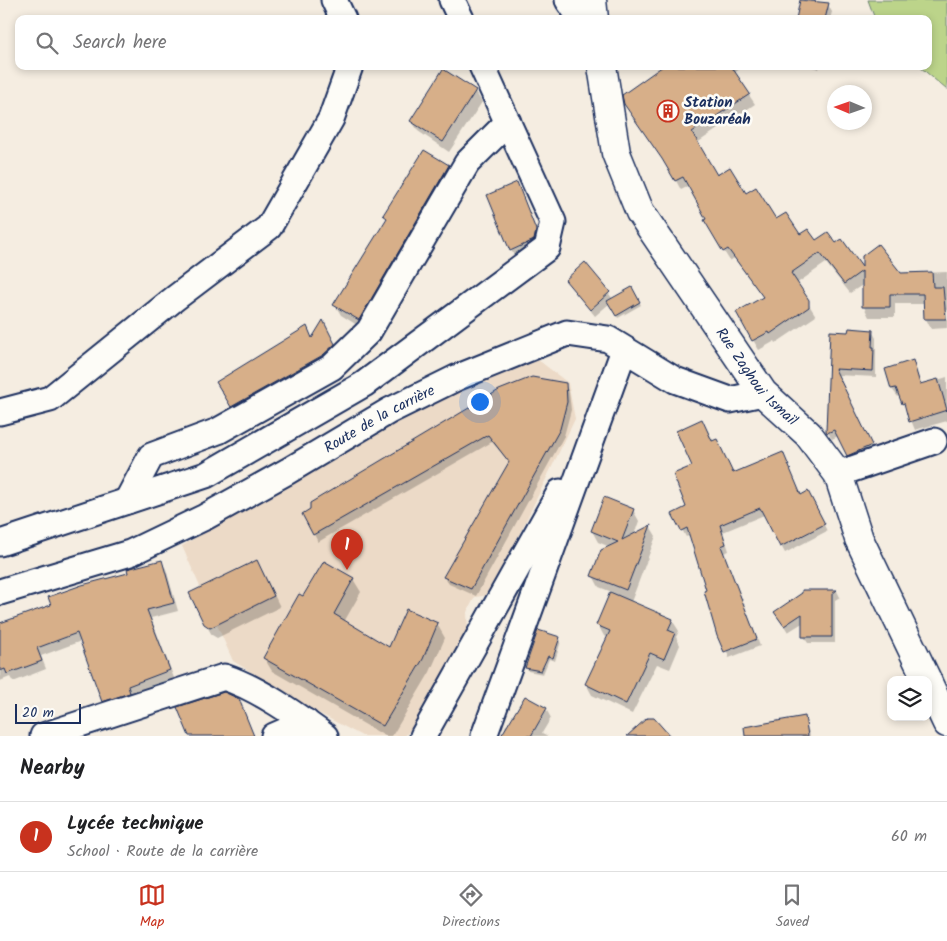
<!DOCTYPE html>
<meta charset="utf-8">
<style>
body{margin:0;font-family:Kalam,sans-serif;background:#f6f6f6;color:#202124}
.controls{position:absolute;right:15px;bottom:15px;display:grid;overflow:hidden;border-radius:10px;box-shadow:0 2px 8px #0003}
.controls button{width:45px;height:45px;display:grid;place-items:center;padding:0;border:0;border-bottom:1px solid #e0e0e0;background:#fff;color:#202124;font:25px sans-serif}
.compass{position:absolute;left:827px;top:85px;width:45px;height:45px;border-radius:50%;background:#fff;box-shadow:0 2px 8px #0003;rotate:272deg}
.scale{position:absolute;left:15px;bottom:12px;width:66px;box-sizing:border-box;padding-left:5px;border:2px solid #1b2f5e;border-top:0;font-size:14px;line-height:18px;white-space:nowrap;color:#1b2f5e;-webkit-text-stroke:4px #fdfcf7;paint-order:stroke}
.you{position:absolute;left:479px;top:401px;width:18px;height:18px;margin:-12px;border:4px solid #fff;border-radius:50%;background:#1a73e8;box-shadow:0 0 0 8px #1a73e833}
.badge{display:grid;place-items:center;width:32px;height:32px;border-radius:50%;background:#c8321e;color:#fff;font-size:16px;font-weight:700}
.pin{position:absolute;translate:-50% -41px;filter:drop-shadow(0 1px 2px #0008)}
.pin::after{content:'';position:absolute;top:26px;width:18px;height:15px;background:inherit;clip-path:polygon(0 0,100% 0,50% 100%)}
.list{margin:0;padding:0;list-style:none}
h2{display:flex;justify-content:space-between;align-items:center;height:65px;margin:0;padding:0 20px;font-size:21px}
h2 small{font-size:16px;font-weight:400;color:#757577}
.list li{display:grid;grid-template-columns:32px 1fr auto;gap:15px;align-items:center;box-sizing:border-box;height:70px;padding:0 20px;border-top:1px solid #e0e0e0}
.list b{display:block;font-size:19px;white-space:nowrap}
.list p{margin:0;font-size:16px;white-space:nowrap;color:#757577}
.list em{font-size:16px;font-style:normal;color:#757577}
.icon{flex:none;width:28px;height:28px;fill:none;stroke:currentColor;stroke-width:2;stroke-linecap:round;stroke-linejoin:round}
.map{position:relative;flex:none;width:947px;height:736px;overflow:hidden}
.search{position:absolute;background:#fff;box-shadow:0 2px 8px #0003;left:15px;right:15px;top:15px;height:55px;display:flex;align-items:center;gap:12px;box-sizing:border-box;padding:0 18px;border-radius:10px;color:#757577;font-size:19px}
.sheet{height:135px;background:#fff}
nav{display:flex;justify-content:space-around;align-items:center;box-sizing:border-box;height:70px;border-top:1px solid #e0e0e0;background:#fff;font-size:14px;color:#757577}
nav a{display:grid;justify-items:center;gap:2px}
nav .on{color:#c8321e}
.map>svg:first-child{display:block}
.built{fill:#ecdac7}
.green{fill:#bcd48a;stroke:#6c8274}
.shadow{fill:#0003}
.building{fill:#d7af89;stroke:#1b2f5e}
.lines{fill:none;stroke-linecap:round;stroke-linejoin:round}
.street-casing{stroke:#1b2f5e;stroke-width:29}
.secondary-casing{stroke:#1b2f5e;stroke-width:31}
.street{stroke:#fdfcf7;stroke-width:25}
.secondary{stroke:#fdfcf7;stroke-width:28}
.labels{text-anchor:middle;stroke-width:5;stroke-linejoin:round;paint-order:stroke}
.poi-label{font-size:15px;font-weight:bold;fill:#1b2f5e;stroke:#fdfcf7;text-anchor:start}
.street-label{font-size:15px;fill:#1b2f5e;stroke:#fdfcf7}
</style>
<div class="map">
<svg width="947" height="736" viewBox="0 0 947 736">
<rect width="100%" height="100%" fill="#f5ede1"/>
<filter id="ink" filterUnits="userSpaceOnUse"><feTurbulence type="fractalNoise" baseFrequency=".02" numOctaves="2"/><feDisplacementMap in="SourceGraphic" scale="10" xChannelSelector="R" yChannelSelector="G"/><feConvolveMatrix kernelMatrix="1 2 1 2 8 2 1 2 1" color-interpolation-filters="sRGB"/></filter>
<g filter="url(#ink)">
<!-- built -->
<path class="built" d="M537 359 568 383 575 419 490 595 475 597 467 612 468 636 418 721 405 736H362L315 711 233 661 182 546 456 378Z"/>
<!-- green -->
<path class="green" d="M868 0H947V90L919 66H928V19H875Z"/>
<!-- shadow -->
<g class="shadow">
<path d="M801 0 828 5 832 12 830 19H797Z"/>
<path d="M666 66H744L734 73 755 104 697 143 717 177 746 195 776 221 800 236 816 242 835 245 864 271 901 274 947 272V328L931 329 926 319 925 304H895V317H869L864 307V284L850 293 826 263 796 284 816 316 776 343 775 341 759 350 737 313 764 298 734 258 730 261 711 231 689 186 681 190 668 166Z"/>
<path d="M809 66H820L819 69Z"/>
<path d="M475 91 482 102 449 152 418 131 412 121Z"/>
<path d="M448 166 455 176 365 330 341 315 335 305 387 220 385 215 409 172Z"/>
<path d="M516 184 540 238 515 257 511 250Z"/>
<path d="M585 264 613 299 632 289 641 305 618 318 610 303 595 316 566 280Z"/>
<path d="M328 331 339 354 237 415 218 383Z"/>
<path d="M872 331 876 338V377L837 375 875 452 852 462 838 436 832 439 827 431 831 333Z"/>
<path d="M912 362 922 385 947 377V421L915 430 901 396 898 397 892 389Z"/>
<path d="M565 385 569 392 571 410 564 436 476 596 449 584 444 577 510 463 492 442 318 542 304 515Z"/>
<path d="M702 421 733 474 811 500 827 531 785 553 764 515 723 532 729 551 724 553 760 646 729 658 690 535 686 537 674 514 687 507Z"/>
<path d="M633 510 639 521 634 535 650 526 656 536 631 602 672 620 679 631 676 637 680 645 670 669 657 664 632 714 592 695 586 684 608 637 604 636 598 625 612 592 599 587 593 576 610 547 598 542 592 531Z"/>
<path d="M161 561 166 569 178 611 151 618 174 678 131 694 134 701 108 709 81 641 41 656 46 669 13 682 10 677 0 681V624L52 606Z"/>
<path d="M263 572 280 607 217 638 212 635 205 623Z"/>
<path d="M353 579 361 592 344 622 390 648 437 624 445 638 430 672 392 736H385L272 671 264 658 304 598Z"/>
<path d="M803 591H837L840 597 835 600V643H808L804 637V622L788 632 779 618Z"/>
<path d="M559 638 561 641 555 661 549 659 543 674 528 671 527 668Z"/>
<path d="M546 709 551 718 542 733 548 736H502L506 725 508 726Z"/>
<path d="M804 717 810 736H772Z"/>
</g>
<!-- building -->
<g class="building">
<path d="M800 0 829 3 825 19H796Z"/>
<path d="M663 66H731L750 94 692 132 717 175 730 167 746 193 756 187 776 219 786 213 800 234 808 229 816 240 828 232 836 243 842 239 862 267V256L878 244 901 273 932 272 933 287H943L946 319H924L923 294H890V307H862V271L844 284 820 253 791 273 809 300V307L770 334 769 332 752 341 736 312 763 297 728 249 723 252 704 220 706 219 683 177 675 181 662 159 624 104 622 95Z"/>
<path d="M443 69 476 90 443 142 410 121Z"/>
<path d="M424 150 449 165 359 320 333 305 387 218 383 215Z"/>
<path d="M517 182 536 230 534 240 510 251 487 195Z"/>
<path d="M585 262 610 292 590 310 565 280Z"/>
<path d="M632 287 640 302 616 316 607 301Z"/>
<path d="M323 320 335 344 323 355 231 407 216 382 307 326 312 338Z"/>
<path d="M849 328 873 330 872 347H874L873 371 835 369 872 445 847 456 834 430 827 433 826 431 830 331 848 332Z"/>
<path d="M913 360 920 384 938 379 947 410 909 422 904 403 902 404 896 388 891 389 885 369Z"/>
<path d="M532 377 566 383 567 402 560 429 471 589 443 577 509 462 488 435 313 535 302 514 310 509V503L499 390Z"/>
<path d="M702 419 712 441 717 439 733 473 783 452 801 495 808 491 825 524 780 547 760 508 720 525 726 544 721 546 757 639 724 652 717 636 704 591 706 590 687 528 681 531 672 514 686 507 673 474 692 466 676 431Z"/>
<path d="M604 497 634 509 622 540 651 525 626 590 591 576 601 550 618 542 591 531Z"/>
<path d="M162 560 174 603 147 610 170 670 128 686 130 693 102 702 77 633 37 648 42 661 7 674 5 669 0 671V623L51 605 48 597 82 585 128 573 127 569Z"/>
<path d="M257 560 274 596 210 628 204 624 189 593Z"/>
<path d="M324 561 354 578 334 614 389 647 406 609 438 623 423 659 383 726 263 658 299 594 303 596Z"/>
<path d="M802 590H837L832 594V637H802V614L784 626 774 612 802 593Z"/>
<path d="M610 592 673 619 668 630 675 633 664 659 650 653 626 704 585 684 610 631 596 625Z"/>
<path d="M538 630 560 637 553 658 548 656 541 671 525 668Z"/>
<path d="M224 692 239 699 254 736H189L177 707Z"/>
<path d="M525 696 547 708 531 736H501Z"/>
<path d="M805 716 808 736H745L744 727Z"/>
<path d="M647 718H654L670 736H627Z"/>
</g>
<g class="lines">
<!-- street casing -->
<g class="street-casing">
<g id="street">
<path d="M334 0 343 19"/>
<path d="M452 0 461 19"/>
<path d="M568 0 581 19"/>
<path d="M0 412 50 399 174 299 269 227 331 119 350 66"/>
<path d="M838 474 934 441"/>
<path d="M127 501 151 456 218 431 332 367 369 331 467 163 508 122"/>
<path d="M0 543 206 475 364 384 547 248 553 222 482 66"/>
<path id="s1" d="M0 592 130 553 205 517 288 471 389 411 456 378 567 333 608 339 675 380 730 400 763 393"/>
<path d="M43 736 224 677C258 688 296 715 325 736"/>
<path d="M274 736 306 722"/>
<path d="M423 736 560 492"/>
<path d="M484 736 624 350"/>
</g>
</g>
<!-- secondary casing -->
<g class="secondary-casing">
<g id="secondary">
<path d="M592 0 594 19"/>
<path id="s2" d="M602 66 616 153 640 212 763 393 808 434 838 474 859 539 927 680"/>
<path d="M928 683 947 723"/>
</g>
</g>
<!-- street -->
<use href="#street" class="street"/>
<!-- secondary -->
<use href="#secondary" class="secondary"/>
</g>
</g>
<!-- icons -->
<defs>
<g id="building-ring" transform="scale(1.125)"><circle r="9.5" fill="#fdfcf7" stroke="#c8321e" stroke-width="1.5"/><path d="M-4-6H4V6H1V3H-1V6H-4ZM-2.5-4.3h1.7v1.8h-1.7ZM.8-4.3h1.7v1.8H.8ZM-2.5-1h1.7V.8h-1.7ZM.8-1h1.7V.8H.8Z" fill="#c8321e"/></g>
</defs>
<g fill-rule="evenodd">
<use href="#building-ring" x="668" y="111"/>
</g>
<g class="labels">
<!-- poi labels -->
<g class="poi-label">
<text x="684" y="107">Station<tspan x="684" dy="17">Bouzaréah</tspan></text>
</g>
<!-- street labels -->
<g class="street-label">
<text dy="5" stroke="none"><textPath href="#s2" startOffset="354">Rue Zaghoui Ismaïl</textPath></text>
<text dy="5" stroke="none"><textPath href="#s1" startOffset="419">Route de la carrière</textPath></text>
</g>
</g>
</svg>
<div class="controls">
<button><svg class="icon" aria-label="layers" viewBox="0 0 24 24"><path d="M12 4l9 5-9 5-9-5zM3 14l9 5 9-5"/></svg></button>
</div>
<svg class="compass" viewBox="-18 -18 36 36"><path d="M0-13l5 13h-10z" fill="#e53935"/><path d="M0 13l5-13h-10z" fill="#757577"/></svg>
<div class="scale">20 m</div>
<div class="you"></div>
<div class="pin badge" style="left:347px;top:570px">1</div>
<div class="search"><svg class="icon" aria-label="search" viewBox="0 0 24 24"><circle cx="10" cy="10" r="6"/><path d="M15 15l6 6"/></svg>Search here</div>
</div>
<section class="sheet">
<h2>Nearby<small></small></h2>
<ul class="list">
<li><span class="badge">1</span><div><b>Lycée technique</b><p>School · Route de la carrière</p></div><em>60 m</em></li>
</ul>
</section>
<nav>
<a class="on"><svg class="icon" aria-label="map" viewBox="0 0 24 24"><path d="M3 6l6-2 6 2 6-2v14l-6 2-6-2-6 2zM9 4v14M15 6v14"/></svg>Map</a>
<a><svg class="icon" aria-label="directions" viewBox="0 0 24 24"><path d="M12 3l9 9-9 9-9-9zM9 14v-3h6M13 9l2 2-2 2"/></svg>Directions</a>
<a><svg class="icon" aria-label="saved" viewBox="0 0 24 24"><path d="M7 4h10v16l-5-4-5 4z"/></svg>Saved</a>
</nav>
